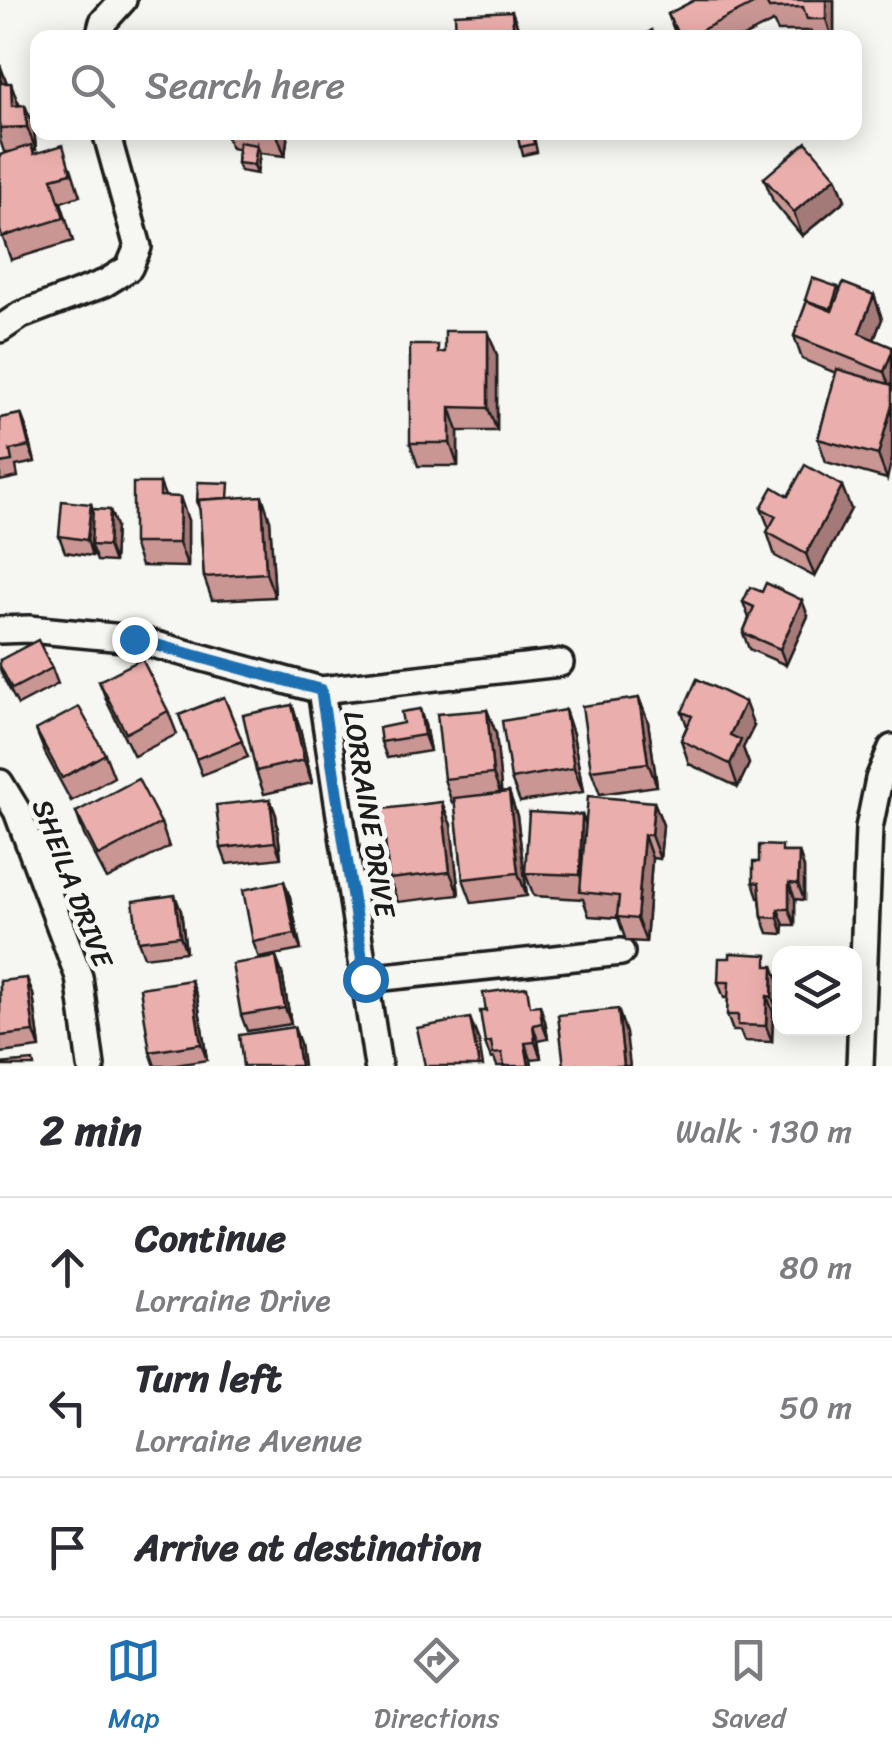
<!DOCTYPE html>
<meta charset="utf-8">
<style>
body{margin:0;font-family:Sriracha,sans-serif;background:#f7f7f7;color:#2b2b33}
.controls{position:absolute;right:30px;bottom:30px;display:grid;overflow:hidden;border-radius:20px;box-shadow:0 5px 25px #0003}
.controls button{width:90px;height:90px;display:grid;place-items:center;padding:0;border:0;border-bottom:2px solid #e1e1e2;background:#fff;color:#2b2b33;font:50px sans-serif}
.stop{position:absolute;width:30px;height:30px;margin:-22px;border:8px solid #1f6fb2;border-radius:50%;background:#fff}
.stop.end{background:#1f6fb2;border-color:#fff;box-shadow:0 2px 10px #0008}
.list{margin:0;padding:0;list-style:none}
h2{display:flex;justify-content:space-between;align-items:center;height:130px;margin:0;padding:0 40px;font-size:42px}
h2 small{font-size:32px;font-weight:400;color:#7c7c81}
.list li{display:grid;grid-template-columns:65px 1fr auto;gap:30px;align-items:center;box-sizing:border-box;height:140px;padding:0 40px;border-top:2px solid #e1e1e2}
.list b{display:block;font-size:38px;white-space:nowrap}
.list p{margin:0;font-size:32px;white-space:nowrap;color:#7c7c81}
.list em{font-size:32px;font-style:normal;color:#7c7c81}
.icon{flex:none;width:55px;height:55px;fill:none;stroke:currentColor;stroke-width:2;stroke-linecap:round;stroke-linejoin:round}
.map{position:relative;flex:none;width:892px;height:1066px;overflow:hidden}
.search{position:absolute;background:#fff;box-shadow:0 5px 25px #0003;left:30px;right:30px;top:30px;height:110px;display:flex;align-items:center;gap:25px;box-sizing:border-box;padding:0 35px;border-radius:20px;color:#7c7c81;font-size:38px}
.sheet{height:550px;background:#fff}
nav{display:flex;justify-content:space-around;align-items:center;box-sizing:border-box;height:140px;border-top:2px solid #e1e1e2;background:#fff;font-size:28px;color:#7c7c81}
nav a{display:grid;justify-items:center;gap:5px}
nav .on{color:#1f6fb2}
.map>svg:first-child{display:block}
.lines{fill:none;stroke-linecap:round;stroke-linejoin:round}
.minor-casing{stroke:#1c1c1c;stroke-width:32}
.minor{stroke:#f6f6f2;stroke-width:25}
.wall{fill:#c99694;stroke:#1c1c1c;stroke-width:2.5}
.shaded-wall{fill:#a47a78;stroke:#1c1c1c;stroke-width:2.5}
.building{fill:#eaafac;stroke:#1c1c1c;stroke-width:2.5}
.route{stroke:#1f6fb2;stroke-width:12}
.labels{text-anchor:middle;stroke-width:10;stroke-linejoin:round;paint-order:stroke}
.street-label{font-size:28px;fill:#1c1c1c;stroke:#f6f6f2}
</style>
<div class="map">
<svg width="892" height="1066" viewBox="0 0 892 1066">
<rect width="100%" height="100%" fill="#f6f6f2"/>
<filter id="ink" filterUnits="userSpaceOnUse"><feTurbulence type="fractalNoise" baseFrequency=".01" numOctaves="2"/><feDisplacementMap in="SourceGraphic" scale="20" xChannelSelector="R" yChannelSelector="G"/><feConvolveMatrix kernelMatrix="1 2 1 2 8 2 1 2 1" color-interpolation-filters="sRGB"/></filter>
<g filter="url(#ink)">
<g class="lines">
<!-- minor casing -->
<g class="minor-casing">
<g id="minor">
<path d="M99 38 103 22 123 0"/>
<path d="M0 329 21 315 105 283 129 268 138 247 106 132"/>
<path d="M0 630 29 629 134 639 321 690 560 663"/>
<path d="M321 690 378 1066"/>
<path d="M0 783 17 811 79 977 91 1066"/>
<path d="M365 979 621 952"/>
<path d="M860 1066 869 828 879 779 892 748"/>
</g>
</g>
<!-- minor -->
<use href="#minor" class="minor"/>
</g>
<!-- wall -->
<g class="wall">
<path d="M695 0H834V38H814L811 31H778L773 22 741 38H677L668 14Z"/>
<path d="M0 65 7 83 34 128 36 150H33L34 154 71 168 80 196 61 202 73 241 11 260 0 230 10 152H4L0 140Z"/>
<path d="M225 132H288L285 156 260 153 257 174 240 171 237 163 238 149 231 148Z"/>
<path d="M517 132H533L537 152 523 155Z"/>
<path d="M836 177 845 200 802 236 773 201 764 178Z"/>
<path d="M838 287 840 291 874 295 882 319 874 340 892 347 887 479 826 462 818 439 836 373 802 359 794 336 806 304 805 300Z"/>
<path d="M441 353 497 355V431H458V466H418L410 443Z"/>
<path d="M21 414 27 430 35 462 16 466 18 477 0 481V418Z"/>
<path d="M160 483 165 496 188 520V567L141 566 133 543Z"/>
<path d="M788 496 851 509 815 577 775 556 767 532 769 528 761 508Z"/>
<path d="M234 498 270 520 275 597 212 600 204 577 200 510 197 503Z"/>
<path d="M91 504 93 510 116 526 114 562 97 561 93 551 92 556 65 552 59 536Z"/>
<path d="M762 592 808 616 786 665 749 649 743 633 749 618 743 602Z"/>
<path d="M0 660 52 668 58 684 18 705 3 677 0 669Z"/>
<path d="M99 681 168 711 177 734 134 756 108 704Z"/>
<path d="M224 697 248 757 202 775 179 715Z"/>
<path d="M639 698 648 722 657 786 600 794 591 770Z"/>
<path d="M292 705 300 728 312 783 264 794 256 771Z"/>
<path d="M487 710 496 733 501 793 509 792 517 816 527 896 472 903 463 879 455 802 452 803 444 779Z"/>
<path d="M565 710 573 734 583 792 520 802 511 779Z"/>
<path d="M682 712 754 726 743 748 749 764 738 787 689 764 681 740 687 726Z"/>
<path d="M425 725 430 751 387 758 381 742Z"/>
<path d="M36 730 105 754 114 777 71 801 45 753Z"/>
<path d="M270 799 276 815 281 858 227 864 221 848Z"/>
<path d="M654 802 663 825 660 859 652 858 646 942 626 941 618 918 589 916 583 899 534 896 525 873 582 815 586 825Z"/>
<path d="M76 812 161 823 169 847 107 879 84 835Z"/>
<path d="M451 825 459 895 398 902 389 879Z"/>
<path d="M784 852H799L804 868V900L795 899V925H784L783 934 768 933 762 917 760 898H758L753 882 759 862Z"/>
<path d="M290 897 301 950 259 958 253 942Z"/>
<path d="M181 911 186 952 144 957 138 941Z"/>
<path d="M771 966 779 982 778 1013 773 1012 772 1042 744 1041 740 1031H733L727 1015 728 998H724L718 982Z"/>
<path d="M282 973 291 1024 247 1031 241 1015Z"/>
<path d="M0 981 33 994 40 1048 0 1053Z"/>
<path d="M197 996 207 1060 170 1066H155L150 1052Z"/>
<path d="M533 1006 545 1021 548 1039 538 1041 541 1058 531 1059 532 1066H497L494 1058 491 1059 485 1043Z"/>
</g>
<!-- shaded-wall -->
<g class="shaded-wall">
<path d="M826 0H834V38H832L826 19Z"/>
<path d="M512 11 518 27 519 38H514Z"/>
<path d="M0 65 8 88 1 83Z"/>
<path d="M11 83 19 106 21 129 12 106Z"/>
<path d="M25 105 34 128 36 150 27 127Z"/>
<path d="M276 132H288L285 156Z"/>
<path d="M257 145 260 153 257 174 254 165Z"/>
<path d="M836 177 845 200 802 236 794 212Z"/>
<path d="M874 295 882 319 867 357 859 333Z"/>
<path d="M488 331 497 355V431L488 408Z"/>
<path d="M892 352V393L884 372Z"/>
<path d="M892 405V459L887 479 878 455Z"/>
<path d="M450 407 458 431V466L450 443Z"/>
<path d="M21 414 27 430 35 462 29 446Z"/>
<path d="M842 486 851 509 815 577 806 554Z"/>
<path d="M262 496 270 520 275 597 266 573Z"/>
<path d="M180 497 188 520V567L179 543Z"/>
<path d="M91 504 96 520 91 545 92 556 87 540Z"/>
<path d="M110 510 116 526 114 562 108 546Z"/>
<path d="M802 600 808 616 786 665 780 649Z"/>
<path d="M639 698 648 722 657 786 648 763Z"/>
<path d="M745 702 754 726 743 748 749 764 738 787 730 764V735Z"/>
<path d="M292 705 300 728 312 783 304 760Z"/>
<path d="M420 709 425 725 430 751 424 735Z"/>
<path d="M487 710 496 733 502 798 493 774Z"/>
<path d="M565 710 573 734 583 792 574 768Z"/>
<path d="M509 792 517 816 527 896 518 873Z"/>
<path d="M270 799 276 815 281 858 275 842Z"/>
<path d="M442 802 451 825 459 895 450 872Z"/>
<path d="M654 802 663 825 660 859 651 835Z"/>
<path d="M582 815 591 838 586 893 580 875Z"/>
<path d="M644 835 652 858 646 942 637 919Z"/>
<path d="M799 852 804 868V900L798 884Z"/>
<path d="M284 881 290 897 301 950 295 934Z"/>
<path d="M789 883 795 899V925L789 909Z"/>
<path d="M175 895 181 911 186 952 180 936Z"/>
<path d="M778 909 784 925 783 934 778 918Z"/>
<path d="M276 957 282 973 291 1024 285 1008Z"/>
<path d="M773 966 779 982 778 1013 772 997Z"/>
<path d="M27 978 33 994 40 1048 34 1032Z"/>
<path d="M191 980 197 996 207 1060 201 1044Z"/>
<path d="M767 996 773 1012 772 1042 766 1026Z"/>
<path d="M540 1005 545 1021 548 1039 542 1023Z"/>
<path d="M618 1009 626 1033 630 1066H624Z"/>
<path d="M470 1018 479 1041 483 1066H479Z"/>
<path d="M533 1025 538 1041 541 1058 535 1042Z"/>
<path d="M294 1027 300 1043 303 1066H300Z"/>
<path d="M525 1043 531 1059 532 1066H529Z"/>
</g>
<!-- building -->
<g class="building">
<path d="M695 0H761L686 38H680L668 14Z"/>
<path d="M765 0H826V19H807L803 7 769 8Z"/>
<path d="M512 11 514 38H456L455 14Z"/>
<path d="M652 30 656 38H640Z"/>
<path d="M0 66 1 83H11L12 106 25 105 27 127 0 128Z"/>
<path d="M517 132H532L534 144 520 147Z"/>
<path d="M239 142 257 145 254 165 237 163Z"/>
<path d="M806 142 836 177 794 212 764 178Z"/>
<path d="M31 145 34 154 63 145 71 173 52 178 64 218 2 237 0 230V155Z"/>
<path d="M812 278 838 287 831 309 805 300Z"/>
<path d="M843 283 874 295 859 333 892 347V352L884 372 794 336 807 301 832 311Z"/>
<path d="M445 331H488V408L450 407V443H410V345H438V353L445 352Z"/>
<path d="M837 369 892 385V405L878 455 818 439Z"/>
<path d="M21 414 29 446 10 450 12 461 0 463V418Z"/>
<path d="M805 465 842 486 806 554 767 532 776 516 761 508 773 487 788 496Z"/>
<path d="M198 482 229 483 228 498 199 500V503H197Z"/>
<path d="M133 483H160V496L180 497 179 543H133Z"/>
<path d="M262 496 266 573 204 577 199 500Z"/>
<path d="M62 501 91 504 87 540 59 536Z"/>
<path d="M93 509 110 510 108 546 91 545Z"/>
<path d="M766 583 802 600 780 649 743 633 754 607 743 602 750 587 762 592Z"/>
<path d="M38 640 52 668 12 689 0 666V660Z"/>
<path d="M142 659 168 711 126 733 99 681Z"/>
<path d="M697 679 745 702 730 735 741 740 730 764 681 740 692 716 682 712Z"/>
<path d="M224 697 242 741 196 759 179 715Z"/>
<path d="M639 698 648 763 591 770 582 706Z"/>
<path d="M292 705 304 760 256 771 243 715Z"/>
<path d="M79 707 105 754 62 778 36 730Z"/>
<path d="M420 709 424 735 381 742 379 728 403 723 401 712Z"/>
<path d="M487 710 493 774 444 779 437 714Z"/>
<path d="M565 710 574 768 511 779 502 721Z"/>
<path d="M138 779 161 823 98 856 76 812Z"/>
<path d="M509 792 518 873 463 879 454 798Z"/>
<path d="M588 796 654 802 651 835H644L637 919 617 917 619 896 580 892Z"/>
<path d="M270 799 275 842 221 848 216 805Z"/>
<path d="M442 802 450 872 389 879 382 809Z"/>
<path d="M529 812 582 815 580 875 525 873Z"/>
<path d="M759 845 782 846V852H799L798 884 789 883V909H778V918L762 917 759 883 753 882V862H759Z"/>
<path d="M284 881 295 934 253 942 243 890Z"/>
<path d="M175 895 180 936 138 941 133 901Z"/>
<path d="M730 953 767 955V966H773L772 997 767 996 766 1026 738 1025V1015H727L729 982H718L719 958H730Z"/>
<path d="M276 957 285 1008 241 1015 232 964Z"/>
<path d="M27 978 34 1032 0 1036V981Z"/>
<path d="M191 980 201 1044 150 1052 140 988Z"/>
<path d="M527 987 530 1006 540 1005 542 1023 533 1025 535 1042 525 1043 529 1066H504L502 1053 493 1054 491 1042 485 1043 480 1011H486L483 993Z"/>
<path d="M618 1009 624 1066H588V1064L564 1066 558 1015Z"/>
<path d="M470 1018 479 1066H425L417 1028Z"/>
<path d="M294 1027 300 1066H243L239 1035Z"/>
<path d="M33 1061 34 1066H0V1064Z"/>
</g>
</g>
<g class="lines" filter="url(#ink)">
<!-- route -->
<path class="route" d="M134 639 321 690 365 979"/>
</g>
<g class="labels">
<!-- street labels -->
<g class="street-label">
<text transform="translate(370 814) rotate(81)" y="10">LORRAINE DRIVE</text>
<text transform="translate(73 883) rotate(69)" y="10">SHEILA DRIVE</text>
</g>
</g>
</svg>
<div class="controls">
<button><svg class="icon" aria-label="layers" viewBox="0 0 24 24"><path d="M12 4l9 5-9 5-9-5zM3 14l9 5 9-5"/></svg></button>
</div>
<div class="stop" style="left:365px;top:979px"></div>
<div class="stop end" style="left:134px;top:639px"></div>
<div class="search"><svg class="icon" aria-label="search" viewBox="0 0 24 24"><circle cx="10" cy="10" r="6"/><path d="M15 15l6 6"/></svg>Search here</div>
</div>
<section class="sheet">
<h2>2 min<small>Walk · 130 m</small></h2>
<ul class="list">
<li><svg class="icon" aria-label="ahead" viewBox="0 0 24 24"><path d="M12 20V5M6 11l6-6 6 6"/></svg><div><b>Continue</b><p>Lorraine Drive</p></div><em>80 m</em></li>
<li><svg class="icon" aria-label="left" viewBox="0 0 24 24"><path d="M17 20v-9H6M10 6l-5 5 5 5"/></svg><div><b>Turn left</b><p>Lorraine Avenue</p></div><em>50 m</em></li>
<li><svg class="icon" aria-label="arrive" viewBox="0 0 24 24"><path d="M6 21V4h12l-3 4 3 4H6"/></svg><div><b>Arrive at destination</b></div></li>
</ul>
</section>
<nav>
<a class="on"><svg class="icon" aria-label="map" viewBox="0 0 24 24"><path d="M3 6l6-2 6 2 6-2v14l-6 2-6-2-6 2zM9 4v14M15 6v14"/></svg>Map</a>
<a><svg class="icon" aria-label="directions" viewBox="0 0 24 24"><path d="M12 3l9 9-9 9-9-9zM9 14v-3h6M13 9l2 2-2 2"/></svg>Directions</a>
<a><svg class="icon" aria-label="saved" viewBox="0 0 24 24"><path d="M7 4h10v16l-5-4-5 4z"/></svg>Saved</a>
</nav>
